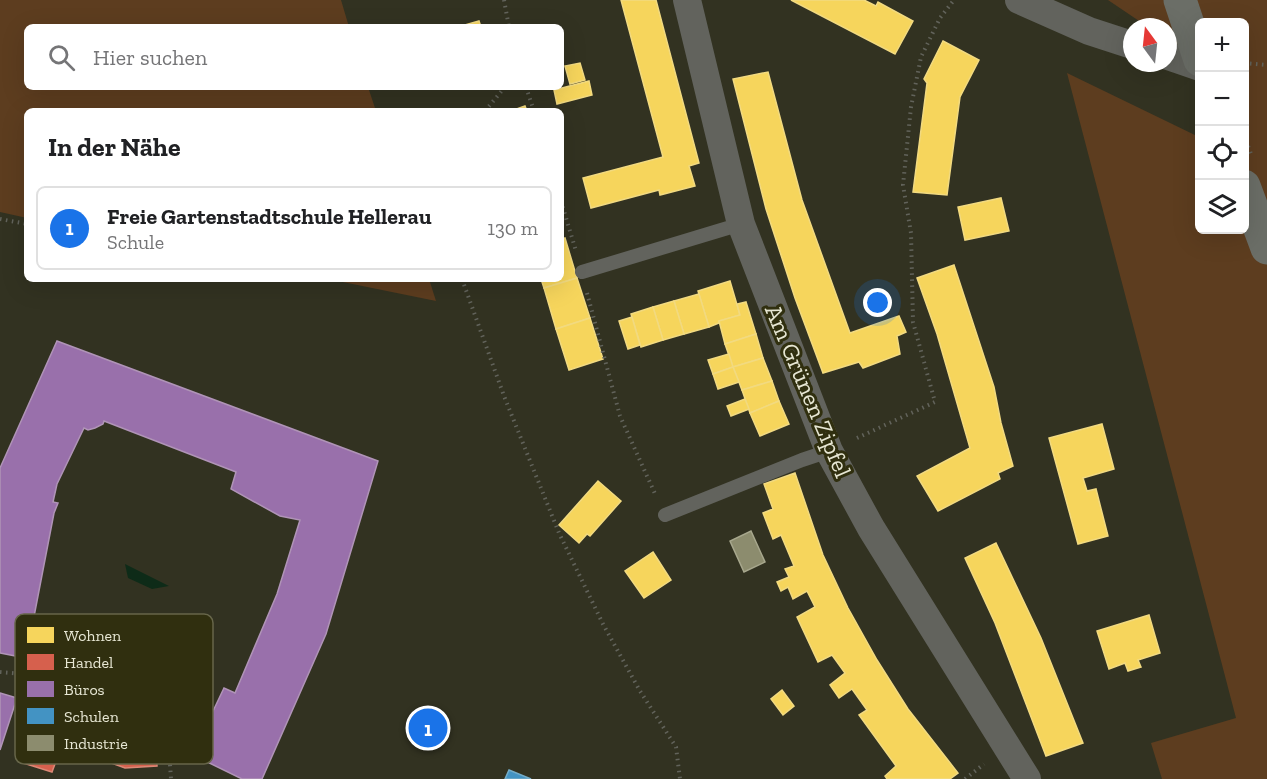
<!DOCTYPE html>
<html lang="de">
<meta charset="utf-8">
<style>
body{margin:0;font-family:"Zilla Slab",serif;background:#f6f6f6;color:#202124}
.controls{position:absolute;right:18px;top:18px;display:grid;overflow:hidden;border-radius:9px;box-shadow:0 6px 24px #0002}
.controls button{width:54px;height:54px;display:grid;place-items:center;padding:0;border:0;border-bottom:2px solid #e0e0e0;background:#fff;color:#202124;font:30px sans-serif}
.compass{position:absolute;left:1123px;top:18px;width:54px;height:54px;border-radius:50%;background:#fff;box-shadow:0 6px 24px #0002;rotate:345deg}
.you{position:absolute;left:878px;top:303px;width:21px;height:21px;margin:-15px;border:4px solid #fff;border-radius:50%;background:#1a73e8;box-shadow:0 0 0 9px #1a73e833}
.badge{display:grid;place-items:center;width:39px;height:39px;border-radius:50%;background:#1a73e8;color:#fff;font-size:20px;font-weight:700}
.pin{position:absolute;translate:-50% -50%;border:3px solid #fff;box-shadow:0 2px 6px #0006}
.list{margin:0;padding:0;list-style:none}
h2{display:flex;justify-content:space-between;align-items:center;height:78px;margin:0;padding:0 24px;font-size:26px}
h2 small{font-size:20px;font-weight:400;color:#757577}
.list li{display:grid;grid-template-columns:39px 1fr auto;gap:18px;align-items:center;box-sizing:border-box;height:84px;margin:0 12px 12px;padding:0 12px;border:2px solid #e0e0e0;border-radius:9px}
.list b{display:block;font-size:22px;white-space:nowrap}
.list p{margin:0;font-size:20px;white-space:nowrap;color:#757577}
.list em{font-size:20px;font-style:normal;color:#757577}
.icon{flex:none;width:33px;height:33px;fill:none;stroke:currentColor;stroke-width:2;stroke-linecap:round;stroke-linejoin:round}
.map{position:relative;flex:none;width:1267px;height:779px;overflow:hidden}
.search{position:absolute;background:#fff;box-shadow:0 6px 24px #0002;left:24px;top:24px;width:540px;height:66px;display:flex;align-items:center;gap:15px;box-sizing:border-box;padding:0 21px;border-radius:9px;color:#757577;font-size:22px}
.panel{position:absolute;background:#fff;box-shadow:0 6px 24px #0002;left:24px;top:108px;width:540px;height:174px;border-radius:9px}
.map>svg:first-child{display:block}
.green{fill:#5d3d1f}
.water{fill:#0e2b18}
.homes{fill:#f6d55c;stroke:#f2da80;stroke-width:1.5}
.shops{fill:#d6604d;stroke:#db8876;stroke-width:1.5}
.offices{fill:#9970ab;stroke:#b094b7;stroke-width:1.5}
.schools{fill:#4393c3;stroke:#74acc8;stroke-width:1.5}
.industry{fill:#8c8c6e;stroke:#a7a78d;stroke-width:1.5}
.lines{fill:none;stroke-linecap:round;stroke-linejoin:round}
.path{stroke:#62635b;stroke-width:4;stroke-dasharray:1.5 4.5;stroke-linecap:butt}
.lane{stroke:#62635d;stroke-width:14}
.street{stroke:#62635d;stroke-width:28}
.secondary{stroke:#6b6e67;stroke-width:33}
.labels{text-anchor:middle;stroke-width:6;stroke-linejoin:round;paint-order:stroke}
.street-label{font-size:24px;fill:#e7e7d4;stroke:#302f0f}
.key{fill:#302f0f;stroke:#67664a;stroke-width:1.5}
.key-label{font-size:16px;fill:#e7e7d4}
</style>
<div class="map">
<svg width="1267" height="779" viewBox="0 0 1267 779">
<rect width="100%" height="100%" fill="#323221"/>
<!-- green -->
<g class="green">
<path d="M0 0H341L349 27H27V87H368L376 111H27V218L0 212Z"/>
<path d="M1108 0H1172L1191 57 1168 41V27H1148Z"/>
<path d="M1196 0H1267V779H1162L1151 743 1236 718 1067 73 1199 137 1200 230H1244V22H1203Z"/>
<path d="M328 279H429L436 301Z"/>
</g>
<!-- water -->
<path class="water" d="M125 564 169 586 152 589 128 578Z"/>
<!-- homes -->
<g class="homes">
<path d="M621 0H656L699 163 689 166 695 186 660 195 659 190 591 208 583 178 663 157Z"/>
<path d="M791 0H864L876 6 878 2 913 21 895 54Z"/>
<path d="M479 21 481 27H458Z"/>
<path d="M943 41 979 60 960 97 947 195 913 192 927 83 924 79Z"/>
<path d="M580 63 585 80 570 84 565 66Z"/>
<path d="M768 72 802 200 850 333 899 316 906 332 897 336 900 354 863 368 859 362 823 373 795 298 766 209 733 79Z"/>
<path d="M589 81 592 95 557 104 554 90Z"/>
<path d="M525 106 527 111H509H511Z"/>
<path d="M1001 198 1009 231 965 240 958 207Z"/>
<path d="M565 238 577 278 544 288 541 279H561V239Z"/>
<path d="M954 265 994 387 1001 423 1013 466 998 473 1000 479 938 511 917 476 970 448 937 334 917 278Z"/>
<path d="M577 278 590 318 556 329 544 288Z"/>
<path d="M730 281 740 315 719 321V323L709 327 698 291Z"/>
<path d="M699 294 709 327 684 334 674 301Z"/>
<path d="M674 301 684 334 663 340 653 307Z"/>
<path d="M746 302 756 334 725 344 719 321 740 315 737 304Z"/>
<path d="M653 307 663 340 641 347 631 314Z"/>
<path d="M632 317 640 345 628 349 619 321Z"/>
<path d="M590 318 603 359 569 370 556 329Z"/>
<path d="M756 334 763 358 733 367 725 344Z"/>
<path d="M729 354 733 367 713 374 708 360Z"/>
<path d="M763 358 772 381 742 390 733 367Z"/>
<path d="M733 367 739 382 718 389 713 374Z"/>
<path d="M772 381 779 401 750 413 742 390Z"/>
<path d="M745 399 749 409 731 416 727 406Z"/>
<path d="M779 401 789 424 760 436 750 413Z"/>
<path d="M1102 424 1114 469 1083 478 1087 491 1096 489 1108 536 1078 544 1049 438Z"/>
<path d="M795 473 823 555 848 608 877 660 908 709 958 773 950 779H887L885 776 896 766 859 715 867 710 852 689 839 698 830 685 845 673 832 655 818 662 797 617 815 607 807 591 793 599 788 587 781 591 777 582 789 577 785 569 794 566 781 535 773 539 763 513 773 509 764 484Z"/>
<path d="M598 481 621 501 590 536 587 534 579 543 559 525Z"/>
<path d="M996 543 1041 638 1083 743 1046 756 995 623 965 558Z"/>
<path d="M653 552 671 580 644 598 625 571Z"/>
<path d="M1149 615 1160 653 1138 660 1141 667 1128 671 1125 663 1109 669 1097 631Z"/>
<path d="M782 690 794 706 783 715 771 699Z"/>
</g>
<!-- shops -->
<path class="shops" d="M44 706 126 730 156 729 157 766 125 768 62 745 52 772 20 762 29 732 33 734Z"/>
<!-- offices -->
<g class="offices">
<path d="M57 341 378 461 326 634 262 779H242L189 753 188 745 200 725 205 728 224 688 235 693 277 594 300 520 280 516 231 489 236 472 104 421 103 424 95 428 88 430 84 428 57 484 53 502 58 503 54 513 26 658 0 653V468Z"/>
<path d="M0 693 17 698 0 750Z"/>
</g>
<!-- schools -->
<path class="schools" d="M509 770 531 779H505Z"/>
<!-- industry -->
<path class="industry" d="M751 531 765 562 744 572 730 541Z"/>
<g class="lines">
<!-- path -->
<g class="path">
<path d="M504 0 509 27"/>
<path d="M1244 63 1267 65"/>
<path d="M526 87 534 111"/>
<path d="M485 111 505 87"/>
<path d="M1244 135 1251 154"/>
<path d="M561 201 576 251"/>
<path d="M0 219 27 224"/>
<path d="M462 279 504 396 559 533 603 624 640 691 676 747 680 779"/>
<path d="M587 293 620 416 656 496"/>
<path d="M857 438 935 402 913 322 911 233 903 185 911 107 921 57 940 18 954 0"/>
<path d="M0 672 23 674 72 660 165 691 171 779"/>
<path d="M965 779 984 764"/>
</g>
<!-- lane -->
<g class="lane">
<path d="M582 272 741 224"/>
<path d="M665 515 802 460 829 451"/>
</g>
<!-- street -->
<g class="street">
<path d="M687 0 741 224 829 451 871 528 1027 779"/>
<path d="M1019 0 1089 31 1132 45"/>
<path d="M1168 56 1200 67"/>
</g>
<!-- secondary -->
<g class="secondary">
<path d="M1180 0 1200 60"/>
<path d="M1244 186 1267 248"/>
</g>
</g>
<g class="labels">
<!-- street labels -->
<g class="street-label">
<text transform="translate(808 391) rotate(67)" y="8">Am Grünen Zipfel</text>
</g>
</g>
<!-- legend -->
<rect x="15" y="614" width="198" height="150" rx="9" class="key"/>
<rect x="27" y="627" width="27" height="16" fill="#f6d55c"/>
<rect x="27" y="654" width="27" height="16" fill="#d6604d"/>
<rect x="27" y="681" width="27" height="16" fill="#9970ab"/>
<rect x="27" y="708" width="27" height="16" fill="#4393c3"/>
<rect x="27" y="735" width="27" height="16" fill="#8c8c6e"/>
<g class="key-label">
<text x="64" y="641">Wohnen</text>
<text x="64" y="668">Handel</text>
<text x="64" y="695">Büros</text>
<text x="64" y="722">Schulen</text>
<text x="64" y="749">Industrie</text>
</g>
</svg>
<div class="controls">
<button>+</button>
<button>−</button>
<button><svg class="icon" aria-label="locate" viewBox="0 0 24 24"><circle cx="12" cy="12" r="6"/><path d="M12 2v4M12 18v4M2 12h4M18 12h4"/></svg></button>
<button><svg class="icon" aria-label="layers" viewBox="0 0 24 24"><path d="M12 4l9 5-9 5-9-5zM3 14l9 5 9-5"/></svg></button>
</div>
<svg class="compass" viewBox="-18 -18 36 36"><path d="M0-13l5 13h-10z" fill="#e53935"/><path d="M0 13l5-13h-10z" fill="#757577"/></svg>
<div class="you"></div>
<div class="pin badge" style="left:428px;top:728px">1</div>
<div class="search"><svg class="icon" aria-label="search" viewBox="0 0 24 24"><circle cx="10" cy="10" r="6"/><path d="M15 15l6 6"/></svg>Hier suchen</div>
<section class="panel">
<h2>In der Nähe<small></small></h2>
<ul class="list">
<li><span class="badge">1</span><div><b>Freie Gartenstadtschule Hellerau</b><p>Schule</p></div><em>130 m</em></li>
</ul>
</section>
</div>
